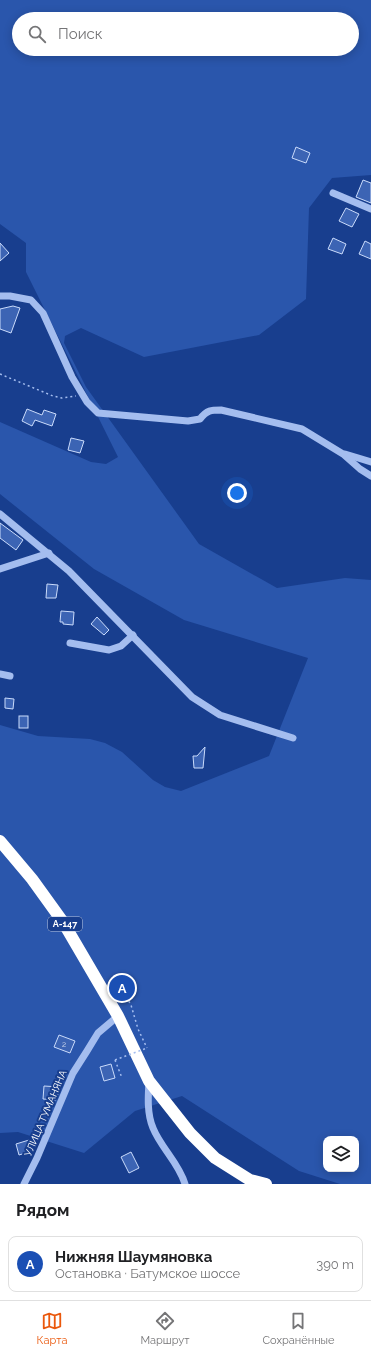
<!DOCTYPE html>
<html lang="ru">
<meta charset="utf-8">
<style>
body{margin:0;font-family:Raleway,sans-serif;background:#f6f6f6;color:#202124}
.controls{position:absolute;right:12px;bottom:12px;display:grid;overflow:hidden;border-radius:8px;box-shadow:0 2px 10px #0003}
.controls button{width:36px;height:36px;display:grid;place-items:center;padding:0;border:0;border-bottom:1px solid #e0e0e0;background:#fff;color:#202124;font:20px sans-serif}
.you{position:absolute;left:237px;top:493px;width:14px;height:14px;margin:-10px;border:3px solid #fff;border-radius:50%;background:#1a73e8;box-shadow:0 0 0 6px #1a73e833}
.badge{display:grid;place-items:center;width:26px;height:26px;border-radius:50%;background:#ea580c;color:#fff;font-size:13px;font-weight:700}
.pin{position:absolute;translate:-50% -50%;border:2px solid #fff;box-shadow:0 1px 4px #0006}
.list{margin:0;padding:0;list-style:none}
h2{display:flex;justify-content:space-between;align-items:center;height:52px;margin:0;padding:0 16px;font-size:17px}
h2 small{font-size:13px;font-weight:400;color:#757577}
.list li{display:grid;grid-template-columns:26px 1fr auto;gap:12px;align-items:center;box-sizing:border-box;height:56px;margin:0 8px 8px;padding:0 8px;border:1px solid #e0e0e0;border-radius:8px}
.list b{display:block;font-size:15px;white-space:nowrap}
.list p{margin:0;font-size:13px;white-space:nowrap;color:#757577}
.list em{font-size:13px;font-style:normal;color:#757577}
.icon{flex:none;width:22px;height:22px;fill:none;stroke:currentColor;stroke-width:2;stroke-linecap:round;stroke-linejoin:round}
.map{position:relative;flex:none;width:371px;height:1184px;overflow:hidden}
.search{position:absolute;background:#fff;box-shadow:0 2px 10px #0003;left:12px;right:12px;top:12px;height:44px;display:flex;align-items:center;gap:10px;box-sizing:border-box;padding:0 14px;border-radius:22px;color:#757577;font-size:15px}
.sheet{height:116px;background:#fff}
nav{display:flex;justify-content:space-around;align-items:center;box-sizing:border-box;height:56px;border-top:1px solid #e0e0e0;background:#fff;font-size:11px;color:#757577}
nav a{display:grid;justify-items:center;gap:2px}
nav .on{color:#ea580c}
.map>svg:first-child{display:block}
.green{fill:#2a56ac;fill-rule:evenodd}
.building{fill:#3c64b4;stroke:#cadbfb}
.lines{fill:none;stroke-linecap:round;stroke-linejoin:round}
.path{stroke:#a4bdef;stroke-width:1.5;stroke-dasharray:2 3;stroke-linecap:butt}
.minor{stroke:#a4bdef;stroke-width:7}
.highway{stroke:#fff;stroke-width:12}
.path-bridge{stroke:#a4bdef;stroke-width:1.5;stroke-dasharray:2 3;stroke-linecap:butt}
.labels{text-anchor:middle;stroke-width:4;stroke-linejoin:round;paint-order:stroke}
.number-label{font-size:8px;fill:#ced8ec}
.shield{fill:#183e8e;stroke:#bac5dd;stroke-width:1}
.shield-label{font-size:9px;font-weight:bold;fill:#fff}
.street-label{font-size:10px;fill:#fff;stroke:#183e8e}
</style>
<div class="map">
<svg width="371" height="1184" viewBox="0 0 371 1184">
<rect width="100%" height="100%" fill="#183e8e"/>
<!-- green -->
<path class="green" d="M0 0H371V175L332 178 309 208 306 299 259 335 144 357 81 328 65 336 64 343 86 387 199 544 277 588 345 578 371 580V1184H340L299 1171 182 1096 135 1111 84 1153 18 1132 0 1133V725L38 736 90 739 105 743 122 752 153 780 165 787 181 791 269 756 308 658 184 620 94 569 0 494V422L91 462 106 464 118 457 26 272V243L0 224ZM19 19H352V49H19ZM326 1139H356V1169H326Z"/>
<!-- building -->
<g class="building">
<path d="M296 147 310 153 306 163 292 158Z"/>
<path d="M363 180 371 183V203L356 197Z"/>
<path d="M346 208 359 214 352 227 339 221Z"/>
<path d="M333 238 346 244 342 254 328 249Z"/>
<path d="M365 241 371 244V259L359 254Z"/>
<path d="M0 243 9 253 0 261Z"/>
<path d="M13 306 20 308 11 333 0 329V309Z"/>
<path d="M27 409 42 415 44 410 56 414 52 426 35 420 32 426 22 421Z"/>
<path d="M71 438 84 441 80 453 68 450Z"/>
<path d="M0 523 23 540 16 550 0 538Z"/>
<path d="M47 584 58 585 56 598H46Z"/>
<path d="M61 611 74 612 73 625 63 624V622H60Z"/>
<path d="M97 617 109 630 104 635 91 624Z"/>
<path d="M5 698 14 699 13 709 5 708Z"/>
<rect x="19" y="716" width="9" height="12"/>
<path d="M205 747 203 768H194L193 756H197Z"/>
<path d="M59 1035 75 1041 70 1053 54 1047Z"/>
<path d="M111 1064 115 1078 104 1081 100 1067Z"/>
<path d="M44 1086 60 1087 56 1100 43 1099Z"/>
<path d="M29 1140 32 1151 19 1155 16 1144Z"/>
<path d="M131 1152 139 1168 129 1173 121 1157Z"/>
</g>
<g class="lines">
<!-- path -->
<g class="path">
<path d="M0 374 53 396 62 398 76 396"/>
<path d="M114 975 131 1005 138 1029 147 1048"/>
<path d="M115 1060 122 1078"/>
</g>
<!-- minor -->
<g class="minor">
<path d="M333 193 371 209"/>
<path d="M0 296H10L31 300 43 313 72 377 87 402 98 413 188 421 200 419C207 410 211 410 221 410L302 429 343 454 360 469 371 476"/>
<path d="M345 454 371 462"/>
<path d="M0 514 69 571 192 697 220 715 293 738"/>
<path d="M0 569 49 553"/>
<path d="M70 643 109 650 121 646 133 635"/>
<path d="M0 674 10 676"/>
<path d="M149 1082C148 1097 147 1114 153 1128 161 1148 179 1163 185 1184"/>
<path d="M24 1184 37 1158 73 1073 87 1051 98 1033 118 1016"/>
</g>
<!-- highway -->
<path class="highway" d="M0 841 32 879 63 922 118 1016 149 1081 190 1133 215 1158 250 1180 266 1184"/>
<!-- path-bridge -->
<path class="path-bridge" d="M115 1060 147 1048"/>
</g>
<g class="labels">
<!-- number labels -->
<g class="number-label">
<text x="64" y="1047">2</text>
</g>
<!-- shield labels -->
<rect class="shield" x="48" y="917" width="34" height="14" rx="3"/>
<g class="shield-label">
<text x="65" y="927">А-147</text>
</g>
<!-- street labels -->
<g class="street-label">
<text transform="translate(45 1113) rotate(-67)" y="4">УЛИЦА ТУМАНЯНА</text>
</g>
</g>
</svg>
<div class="controls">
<button><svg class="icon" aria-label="layers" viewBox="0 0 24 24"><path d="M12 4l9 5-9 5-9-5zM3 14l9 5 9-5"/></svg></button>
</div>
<div class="you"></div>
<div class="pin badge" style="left:122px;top:988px;background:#1a4fb4">A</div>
<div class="search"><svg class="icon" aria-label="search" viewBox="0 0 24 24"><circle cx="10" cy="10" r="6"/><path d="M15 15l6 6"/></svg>Поиск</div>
</div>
<section class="sheet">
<h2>Рядом<small></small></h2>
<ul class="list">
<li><span class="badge" style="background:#1a4fb4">A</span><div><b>Нижняя Шаумяновка</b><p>Остановка · Батумское шоссе</p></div><em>390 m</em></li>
</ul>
</section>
<nav>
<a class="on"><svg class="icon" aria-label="map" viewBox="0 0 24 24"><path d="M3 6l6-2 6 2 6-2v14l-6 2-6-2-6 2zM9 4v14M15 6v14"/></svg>Карта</a>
<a><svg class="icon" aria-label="directions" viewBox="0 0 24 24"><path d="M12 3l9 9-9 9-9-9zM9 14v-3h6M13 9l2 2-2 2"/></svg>Маршрут</a>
<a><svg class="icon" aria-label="saved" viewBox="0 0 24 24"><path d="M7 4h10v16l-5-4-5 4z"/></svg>Сохранённые</a>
</nav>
